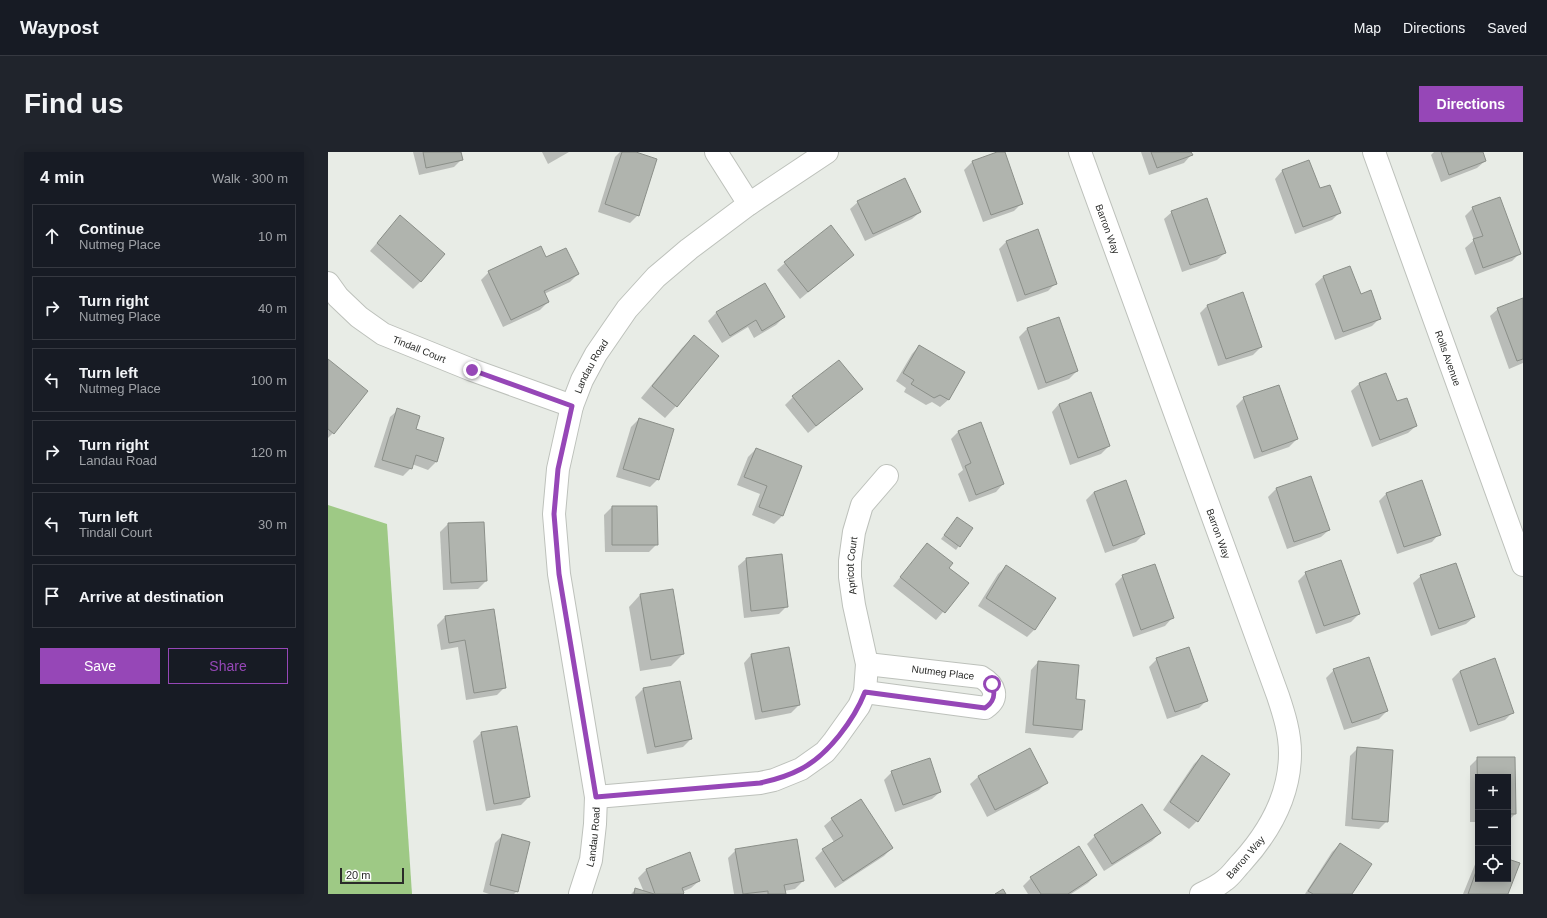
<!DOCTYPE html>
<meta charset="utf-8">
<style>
body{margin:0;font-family:Arial,sans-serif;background:#20242c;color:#f1f3f6}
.controls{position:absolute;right:12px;bottom:12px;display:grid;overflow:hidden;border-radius:0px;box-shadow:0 2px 10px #0003}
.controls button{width:36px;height:36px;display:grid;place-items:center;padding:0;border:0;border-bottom:1px solid #363941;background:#171b24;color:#f1f3f6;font:20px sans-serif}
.scale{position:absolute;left:12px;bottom:10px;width:64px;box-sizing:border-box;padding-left:4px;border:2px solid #2a2b29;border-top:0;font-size:11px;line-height:14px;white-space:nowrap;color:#2a2b29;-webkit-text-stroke:3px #fff;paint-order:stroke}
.stop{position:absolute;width:12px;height:12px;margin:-9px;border:3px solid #9647b7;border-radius:50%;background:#fff}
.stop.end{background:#9647b7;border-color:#fff;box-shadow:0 1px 4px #0008}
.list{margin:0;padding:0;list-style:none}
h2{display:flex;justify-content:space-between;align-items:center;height:52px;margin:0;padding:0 16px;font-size:17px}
h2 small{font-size:13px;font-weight:400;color:#9ea1a6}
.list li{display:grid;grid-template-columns:26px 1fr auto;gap:12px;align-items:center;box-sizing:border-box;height:64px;margin:0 8px 8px;padding:0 8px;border:1px solid #363941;border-radius:0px}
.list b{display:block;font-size:15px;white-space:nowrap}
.list p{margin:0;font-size:13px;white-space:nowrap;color:#9ea1a6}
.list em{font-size:13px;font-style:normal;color:#9ea1a6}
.actions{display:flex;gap:8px;padding:12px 16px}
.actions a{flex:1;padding:9px 0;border:1px solid #9647b7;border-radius:0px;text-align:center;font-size:14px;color:#9647b7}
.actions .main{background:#9647b7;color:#fff}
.icon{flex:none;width:22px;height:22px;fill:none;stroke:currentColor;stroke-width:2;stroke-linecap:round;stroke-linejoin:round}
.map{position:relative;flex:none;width:1195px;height:742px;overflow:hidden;border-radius:0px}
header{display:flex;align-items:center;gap:24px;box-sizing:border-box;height:56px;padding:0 20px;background:#171b24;border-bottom:1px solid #363941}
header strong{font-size:19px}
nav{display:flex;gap:22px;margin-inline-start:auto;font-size:14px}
.intro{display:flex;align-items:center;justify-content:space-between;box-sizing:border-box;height:96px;padding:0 24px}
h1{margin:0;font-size:28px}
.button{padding:10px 18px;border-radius:0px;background:#9647b7;color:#fff;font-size:14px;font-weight:700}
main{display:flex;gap:24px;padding:0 24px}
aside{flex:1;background:#171b24;border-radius:0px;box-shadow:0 2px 10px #0003}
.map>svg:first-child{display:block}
.forest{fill:#9ec985}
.shadow{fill:#0003}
.building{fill:#b0b4ae;stroke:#8b8f89}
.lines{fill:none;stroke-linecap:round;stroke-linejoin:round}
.street-casing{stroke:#bdc1bb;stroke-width:24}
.street{stroke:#fff;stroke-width:22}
.route{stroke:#9647b7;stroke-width:5}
.labels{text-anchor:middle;stroke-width:4;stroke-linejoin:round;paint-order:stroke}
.street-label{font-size:10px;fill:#2a2b29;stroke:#fff}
</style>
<header>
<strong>Waypost</strong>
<nav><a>Map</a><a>Directions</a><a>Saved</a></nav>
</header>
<div class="intro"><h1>Find us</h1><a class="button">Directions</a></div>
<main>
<aside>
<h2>4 min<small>Walk · 300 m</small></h2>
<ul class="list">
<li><svg class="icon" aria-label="ahead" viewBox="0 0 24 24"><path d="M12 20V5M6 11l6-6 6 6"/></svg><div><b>Continue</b><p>Nutmeg Place</p></div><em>10 m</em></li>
<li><svg class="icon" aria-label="right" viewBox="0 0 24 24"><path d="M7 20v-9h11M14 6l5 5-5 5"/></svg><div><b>Turn right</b><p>Nutmeg Place</p></div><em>40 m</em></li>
<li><svg class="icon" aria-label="left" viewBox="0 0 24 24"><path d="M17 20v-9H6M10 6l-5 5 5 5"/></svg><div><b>Turn left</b><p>Nutmeg Place</p></div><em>100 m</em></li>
<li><svg class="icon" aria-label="right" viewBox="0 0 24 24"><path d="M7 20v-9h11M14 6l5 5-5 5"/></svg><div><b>Turn right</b><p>Landau Road</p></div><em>120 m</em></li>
<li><svg class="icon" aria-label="left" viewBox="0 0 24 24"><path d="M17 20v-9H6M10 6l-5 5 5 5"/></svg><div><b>Turn left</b><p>Tindall Court</p></div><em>30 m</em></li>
<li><svg class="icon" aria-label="arrive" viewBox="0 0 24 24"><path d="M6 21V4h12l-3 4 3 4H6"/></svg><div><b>Arrive at destination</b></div></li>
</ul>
<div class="actions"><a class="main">Save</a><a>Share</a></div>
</aside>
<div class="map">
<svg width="1195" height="742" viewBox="0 0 1195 742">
<rect width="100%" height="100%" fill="#e8ece6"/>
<!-- forest -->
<path class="forest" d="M0 353 59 372 84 742H0Z"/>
<!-- shadow -->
<g class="shadow">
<path d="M85 0H132L134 7 126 15 91 23Z"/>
<path d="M214 0H241L220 12Z"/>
<path d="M292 0H305L310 63 302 71 270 60 287 5Z"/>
<path d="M672 0H676L694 51 686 59 655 70 636 18 644 10Z"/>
<path d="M813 0H862L863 3 856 11 821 23Z"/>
<path d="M1106 0H1154L1157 9 1149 16 1113 30 1103 3Z"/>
<path d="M981 9 991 38 1011 61 1004 68 967 82 947 27 954 19Z"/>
<path d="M530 50 592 60 584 67 537 89 522 57Z"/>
<path d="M1145 56 1192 101 1184 109 1147 123 1137 96 1146 88 1137 64Z"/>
<path d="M844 60 897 101 889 108 854 120 836 67Z"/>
<path d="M65 72 93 129 85 137 42 99Z"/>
<path d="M678 90 728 131 720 139 689 150 671 97Z"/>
<path d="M525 103 472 147 449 118 457 111Z"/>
<path d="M218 107 250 122 242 130 216 142 220 150 212 158 175 175 153 128 161 120Z"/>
<path d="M1022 115 1032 143 1052 166 1044 174 1007 188 987 132 995 125Z"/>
<path d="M436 132 456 165 448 173 426 186 420 175 394 191 380 169 388 161Z"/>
<path d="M1195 147V211L1181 217 1162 164 1170 157Z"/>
<path d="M880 153 933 195 925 203 890 214 872 161Z"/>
<path d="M730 167 749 219 741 227 710 238 691 185 699 177Z"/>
<path d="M366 184 348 254 337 266 313 246 354 196Z"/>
<path d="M591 194 636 221 620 248 612 255 604 250 598 253 576 240 578 236 568 229 584 202Z"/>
<path d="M0 208 5 281 0 286Z"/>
<path d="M1031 232 1068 251 1088 274 1080 281 1044 295 1023 239Z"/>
<path d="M533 237 480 281 457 253 465 245Z"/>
<path d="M916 246 969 287 961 295 926 307 908 254Z"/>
<path d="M731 252 781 294 773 302 742 313 724 260Z"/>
<path d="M70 258 87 277 108 310 100 318 84 312 83 316 75 324 46 315 62 265Z"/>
<path d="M311 267 330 327 322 335 288 325 303 275Z"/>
<path d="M631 279 675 332 668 340 641 350 630 322 635 318 623 287Z"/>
<path d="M428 297 473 315 454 364 446 372 424 363 432 342 409 333 420 305Z"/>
<path d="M983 325 1001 378 993 385 959 397 940 345 948 337Z"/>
<path d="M766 340 816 382 808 390 777 401 758 348Z"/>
<path d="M1059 341 1111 382 1104 390 1069 402 1051 349Z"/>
<path d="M284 355 329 392 321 400H277L276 363Z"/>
<path d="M629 366 643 376 628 398 613 387Z"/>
<path d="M120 372 158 429 150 437 115 438 112 380Z"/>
<path d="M599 392 620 416 639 432 608 468 565 434Z"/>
<path d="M453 403 459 454 451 462 416 466 410 414 418 407Z"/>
<path d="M678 415 707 477 699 485 650 454 670 422Z"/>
<path d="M978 421 1031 462 1023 470 988 482 970 429Z"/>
<path d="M795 424 844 466 837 474 805 485 787 432Z"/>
<path d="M1093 424 1146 465 1138 472 1103 484 1085 431Z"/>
<path d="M312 443 355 502 343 514 312 519 301 455Z"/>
<path d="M165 458 177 535 169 543 138 548 130 495 113 498 109 473 117 465Z"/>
<path d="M423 503 471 553 463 561 427 568 416 511Z"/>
<path d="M829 507 878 549 871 556 839 567 821 515Z"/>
<path d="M710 510 747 548 753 578 745 586 697 581 703 518Z"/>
<path d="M1006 518 1059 559 1051 567 1016 578 998 526Z"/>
<path d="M1132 519 1185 560 1177 568 1142 580 1124 527Z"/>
<path d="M315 537 363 587 355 595 319 602 307 545Z"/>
<path d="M153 581 201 645 193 653 158 659 145 589Z"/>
<path d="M1030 596 1059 669 1051 677 1017 674 1022 604Z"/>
<path d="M702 598 719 630 711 638 659 665 642 632 650 625Z"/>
<path d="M874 604 869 669 861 677 835 658 866 612Z"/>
<path d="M1150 606H1186L1187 662 1180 669V625H1150V670H1142V614Z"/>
<path d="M564 620 612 640 604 647 567 660 556 628Z"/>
<path d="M504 667 564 696 556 704 507 736 487 706 495 698 506 690 496 674Z"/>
<path d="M832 681 824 689 776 719 759 692 767 684Z"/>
<path d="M175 683 189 739 186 742H161L155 740 167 691Z"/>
<path d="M468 688 475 729 467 737 456 739 457 742H406L400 706 408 698Z"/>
<path d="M1012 692 1023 742H977L1004 700Z"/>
<path d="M361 702 371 729 363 736 354 740V742H303L308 737 316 740 310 726 318 718Z"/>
<path d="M1150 705V727H1180V708L1190 712 1179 742H1135Z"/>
<path d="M768 723 760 731 743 742H700L695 734 703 726Z"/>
</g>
<!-- building -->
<g class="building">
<path d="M95 0H133L135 8 98 16Z"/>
<path d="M294 0H308L329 7 311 64 277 52Z"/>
<path d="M669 0H677L695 52 663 63 644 9Z"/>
<path d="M823 0H863L865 3 829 16Z"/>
<path d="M1113 0H1155L1158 9 1121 23Z"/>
<path d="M981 8 992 36 1002 33 1013 61 975 75 954 18Z"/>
<path d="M577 26 593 60 545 82 529 49Z"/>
<path d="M1172 45 1193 102 1155 116 1145 87 1155 84 1144 55Z"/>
<path d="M879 46 898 101 862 113 843 59Z"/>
<path d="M72 63 117 102 93 130 49 91Z"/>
<path d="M503 73 526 103 480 140 456 110Z"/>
<path d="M710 77 729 132 697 143 678 89Z"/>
<path d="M213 94 218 105 238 96 251 122 216 139 221 150 183 168 160 119Z"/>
<path d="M1022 114 1033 142 1043 138 1053 167 1015 180 995 124Z"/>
<path d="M437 131 457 165 434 179 428 168 402 184 388 160Z"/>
<path d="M915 140 934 195 898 207 879 153Z"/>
<path d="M1195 146V207L1189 209 1169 156Z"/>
<path d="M731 165 750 219 718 231 699 176Z"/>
<path d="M366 183 391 204 349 255 324 234Z"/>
<path d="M591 193 637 220 621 248 612 243 606 246 583 232 586 228 575 221Z"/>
<path d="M0 207 40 239 6 282 0 277Z"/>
<path d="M511 208 535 237 488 274 464 244Z"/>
<path d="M1058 221 1069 249 1079 246 1089 274 1052 288 1031 231Z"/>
<path d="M951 233 970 287 934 300 915 245Z"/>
<path d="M763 240 782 294 750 306 731 252Z"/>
<path d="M69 256 92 264 88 277 116 286 109 310 88 303 84 317 54 308Z"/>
<path d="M311 266 346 277 331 328 295 317Z"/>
<path d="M653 270 676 332 648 343 637 314 643 311 630 279Z"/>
<path d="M428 296 474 314 455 364 431 355 439 334 416 325Z"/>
<path d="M983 324 1002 378 966 390 948 336Z"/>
<path d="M798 328 817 382 785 394 766 340Z"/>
<path d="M1094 328 1113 383 1076 395 1058 341Z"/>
<path d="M284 354H329L330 393H284Z"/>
<path d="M629 365 645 376 632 395 616 383Z"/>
<path d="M156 370 159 429 123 431 120 371Z"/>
<path d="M599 391 625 411 621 416 641 431 617 461 572 425Z"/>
<path d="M454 402 460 455 423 459 418 406Z"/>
<path d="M1013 408 1032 462 996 474 977 420Z"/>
<path d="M1128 411 1147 465 1111 477 1092 423Z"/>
<path d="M827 412 846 466 813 478 794 423Z"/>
<path d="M678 413 728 446 707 478 658 446Z"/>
<path d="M345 437 356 502 323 508 312 442Z"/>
<path d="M166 457 178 536 146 541 137 488 121 491 117 464Z"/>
<path d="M461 495 472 553 434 560 423 502Z"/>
<path d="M861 495 880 549 847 560 828 506Z"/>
<path d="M1041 505 1060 559 1024 571 1005 517Z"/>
<path d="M1167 506 1186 561 1150 573 1132 519Z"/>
<path d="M710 509 751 513 748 547 757 548 754 578 705 573Z"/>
<path d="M352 529 364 587 327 595 315 536Z"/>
<path d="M189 574 202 645 166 652 153 580Z"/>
<path d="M1029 595 1065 598 1060 670 1024 667Z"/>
<path d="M702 596 720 631 667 658 650 624Z"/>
<path d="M874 603 902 622 870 670 842 650Z"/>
<path d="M1149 605H1187L1188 662H1180V625H1150V662Z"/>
<path d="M602 606 613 640 575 653 563 619Z"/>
<path d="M533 647 565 696 515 729 494 697 515 684 503 666Z"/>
<path d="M814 652 833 681 784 712 766 683Z"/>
<path d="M174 682 202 690 190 740 162 733Z"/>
<path d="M469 687 476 729 456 733 458 742H440V739L415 742 407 697Z"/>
<path d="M1012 691 1044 712 1024 742H985L980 739Z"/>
<path d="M751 694 769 723 740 742H713L702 725Z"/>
<path d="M362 700 372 729 354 736 356 741 355 742H327L318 717Z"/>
<path d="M1180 707 1192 711 1180 742H1140L1150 714V727H1180Z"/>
<path d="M307 736 326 742H306Z"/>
<path d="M675 737 678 742H667Z"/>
</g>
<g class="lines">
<!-- street casing -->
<g class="street-casing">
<g id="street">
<path d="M388 0 421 52"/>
<path id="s1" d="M752 0 950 544C956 562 962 581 962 601 962 644 942 679 914 710 908 716 903 724 897 728 890 734 881 738 873 742"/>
<path id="s2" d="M1046 0 1195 413"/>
<path id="s3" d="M0 131 10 145 31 165 55 182 144 218 244 254"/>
<path d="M537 540 657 556C672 546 667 533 653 525L539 512"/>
<path id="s4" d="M268 645 432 631 446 628 473 617 497 600 506 589 531 554 537 540 539 512 526 453 522 425V409L526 380 534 353 559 324"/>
<path id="s5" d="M252 742 263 708 267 672 268 645 231 422 226 362 230 317 244 254 254 228 268 202 299 157 328 125 361 97 421 52 499 0"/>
</g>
</g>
<!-- street -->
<use href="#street" class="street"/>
</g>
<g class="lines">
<!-- route -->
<path class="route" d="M144 218 244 254 230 317 226 362 231 422 268 645 432 631C446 628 460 624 473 617 500 603 526 568 537 540L657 556C666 550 668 543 664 532"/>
</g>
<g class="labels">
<!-- street labels -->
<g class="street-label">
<text dy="4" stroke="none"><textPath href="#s1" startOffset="82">Barron Way</textPath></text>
<text dy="4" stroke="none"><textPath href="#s3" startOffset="115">Tindall Court</textPath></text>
<text dy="4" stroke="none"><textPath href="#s2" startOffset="219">Rolls Avenue</textPath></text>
<text dy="4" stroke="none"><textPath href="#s5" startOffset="539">Landau Road</textPath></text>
<text dy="4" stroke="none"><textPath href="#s1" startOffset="406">Barron Way</textPath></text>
<text dy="4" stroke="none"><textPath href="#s4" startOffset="438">Apricot Court</textPath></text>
<text transform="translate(615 520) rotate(7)" y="4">Nutmeg Place</text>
<text dy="4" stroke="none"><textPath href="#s5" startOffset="59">Landau Road</textPath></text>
<text transform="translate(917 705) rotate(-49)" y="4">Barron Way</text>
</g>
</g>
</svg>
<div class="controls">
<button>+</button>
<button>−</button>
<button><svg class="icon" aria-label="locate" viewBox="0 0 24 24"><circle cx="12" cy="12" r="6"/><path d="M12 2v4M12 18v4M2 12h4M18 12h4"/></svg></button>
</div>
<div class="scale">20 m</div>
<div class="stop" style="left:664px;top:532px"></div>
<div class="stop end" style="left:144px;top:218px"></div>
</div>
</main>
